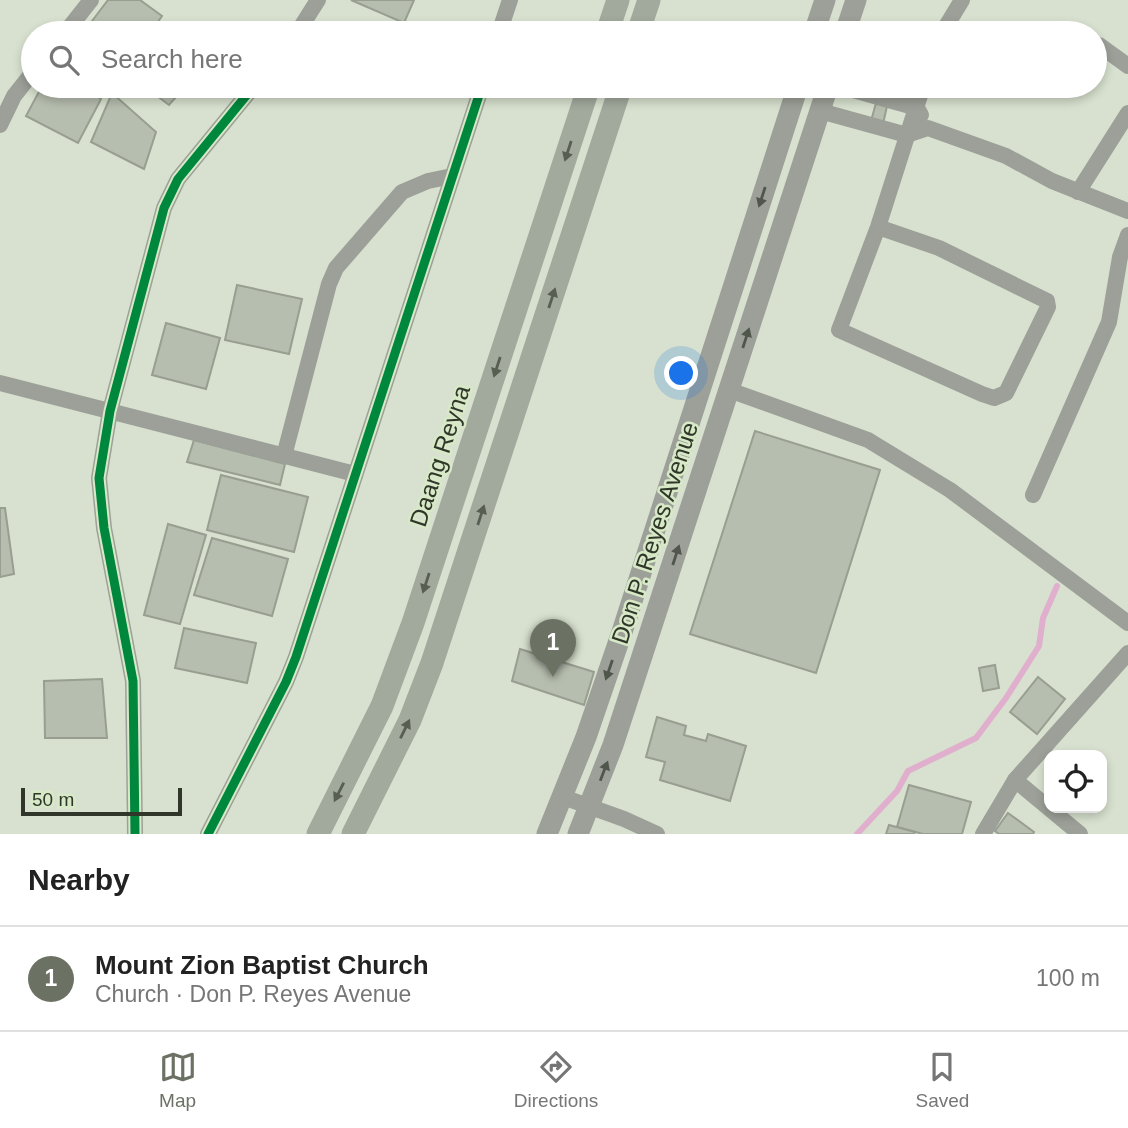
<!DOCTYPE html>
<meta charset="utf-8">
<style>
body{margin:0;font-family:Helvetica,sans-serif;background:#f6f6f6;color:#222}
.controls{position:absolute;right:21px;bottom:21px;display:grid;overflow:hidden;border-radius:14px;box-shadow:0 4px 10px #0003}
.controls button{width:63px;height:63px;display:grid;place-items:center;padding:0;border:0;border-bottom:2px solid #e0e0e0;background:#fff;color:#222;font:35px sans-serif}
.scale{position:absolute;left:21px;bottom:18px;width:161px;box-sizing:border-box;padding-left:7px;border:4px solid #30372a;border-top:0;font-size:19px;line-height:24px;white-space:nowrap;color:#30372a;-webkit-text-stroke:5px #d8e9c7;paint-order:stroke}
.you{position:absolute;left:682px;top:374px;width:24px;height:24px;margin:-18px;border:5px solid #fff;border-radius:50%;background:#1a73e8;box-shadow:0 0 0 10px #1a73e833}
.badge{display:grid;place-items:center;width:46px;height:46px;border-radius:50%;background:#6b7264;color:#fff;font-size:23px;font-weight:700}
.pin{position:absolute;translate:-50% -58px;filter:drop-shadow(0 2px 4px #0008)}
.pin::after{content:'';position:absolute;top:37px;width:24px;height:21px;background:inherit;clip-path:polygon(0 0,100% 0,50% 100%)}
.list{margin:0;padding:0;list-style:none}
h2{display:flex;justify-content:space-between;align-items:center;height:91px;margin:0;padding:0 28px;font-size:30px}
h2 small{font-size:23px;font-weight:400;color:#767676}
.list li{display:grid;grid-template-columns:46px 1fr auto;gap:21px;align-items:center;box-sizing:border-box;height:105px;padding:0 28px;border-top:2px solid #e0e0e0}
.list b{display:block;font-size:26px;white-space:nowrap}
.list p{margin:0;font-size:23px;white-space:nowrap;color:#767676}
.list em{font-size:23px;font-style:normal;color:#767676}
.icon{flex:none;width:38px;height:38px;fill:none;stroke:currentColor;stroke-width:2;stroke-linecap:round;stroke-linejoin:round}
.map{position:relative;flex:none;width:1128px;height:834px;overflow:hidden}
.search{position:absolute;background:#fff;box-shadow:0 4px 10px #0003;left:21px;right:21px;top:21px;height:77px;display:flex;align-items:center;gap:18px;box-sizing:border-box;padding:0 24px;border-radius:38px;color:#767676;font-size:26px}
.sheet{height:196px;background:#fff}
nav{display:flex;justify-content:space-around;align-items:center;box-sizing:border-box;height:98px;border-top:2px solid #e0e0e0;background:#fff;font-size:19px;color:#767676}
nav a{display:grid;justify-items:center;gap:4px}
nav .on{color:#6b7264}
.map>svg:first-child{display:block}
.lines{fill:none;stroke-linecap:round;stroke-linejoin:round}
.stream{stroke:#e0afcd;stroke-width:6}
.building{fill:#b6beaf;stroke:#989e90;stroke-width:2}
.minor{stroke:#9ca098;stroke-width:16}
.tertiary{stroke:#9ca098;stroke-width:21}
.secondary{stroke:#a2a99d;stroke-width:23}
.cycleway-casing{stroke:#d8e9c7;stroke-width:13}
.cycleway{stroke:#00873e;stroke-width:9}
.oneway{fill:#585f52}
.oneway2{fill:#50564b}
.labels{text-anchor:middle;stroke-width:5;stroke-linejoin:round;paint-order:stroke}
.street-label{font-size:24px;fill:#30372a;stroke:#d8e9c7}
</style>
<div class="map">
<svg width="1128" height="834" viewBox="0 0 1128 834">
<rect width="100%" height="100%" fill="#d8e1cf"/>
<g class="lines">
<!-- stream -->
<path class="stream" d="M857 834 897 791 908 771 976 738 1006 698 1039 646 1043 618 1057 586"/>
</g>
<!-- building -->
<g class="building">
<path d="M108 0H140L162 16 150 33H92L86 29Z"/>
<path d="M351 0H414L404 23Z"/>
<path d="M42 86H82L101 99 78 143 26 116Z"/>
<path d="M144 86H186L169 105Z"/>
<path d="M112 93 156 132 144 169 91 142Z"/>
<path d="M876 103 887 106 883 124 871 121Z"/>
<path d="M237 285 302 299 289 354 225 340Z"/>
<path d="M166 323 220 338 206 389 152 375Z"/>
<path d="M755 431 880 470 816 673 690 634Z"/>
<path d="M194 440 285 464 280 485 187 462Z"/>
<path d="M221 475 308 497 294 552 207 530Z"/>
<path d="M0 508H5L14 574 0 577Z"/>
<path d="M168 524 206 535 180 624 144 615Z"/>
<path d="M212 538 288 559 272 616 194 595Z"/>
<path d="M184 628 256 643 247 683 175 668Z"/>
<path d="M520 649 594 672 584 705 512 681Z"/>
<path d="M995 665 999 688 983 691 979 668Z"/>
<path d="M1038 677 1065 699 1037 734 1010 712Z"/>
<path d="M102 679 107 738H45L44 681Z"/>
<path d="M657 717 686 726 684 735 706 741 708 734 746 746 730 801 660 780 665 762 646 757Z"/>
<path d="M909 785 971 802 962 834H923L897 827Z"/>
<path d="M1008 813 1034 832 1033 834H999L995 831Z"/>
<path d="M889 825 915 832 914 834H886Z"/>
</g>
<g class="lines">
<!-- minor -->
<g class="minor">
<path d="M65 33 91 0"/>
<path d="M297 33 318 0"/>
<path d="M499 33 510 0"/>
<path d="M942 33 962 0"/>
<path d="M1099 45 1128 66"/>
<path d="M839 86 917 108 921 115"/>
<path d="M820 111 907 135 928 128 1006 156 1052 181 1128 211"/>
<path d="M0 125 14 96 33 72"/>
<path d="M1078 192 1128 113"/>
<path d="M878 227 939 248 1047 301 1048 307 1006 393 994 398 982 394 839 330 878 227 923 86"/>
<path d="M0 383 355 474"/>
<path d="M729 390 868 440 950 490 1128 623"/>
<path d="M284 456 329 284 336 268 402 192 428 181 452 176"/>
<path d="M1033 495 1109 322 1120 257 1128 235"/>
<path d="M1015 780 1080 834"/>
<path d="M563 797 624 819 657 834"/>
<path d="M135 834 133 681 104 528 99 478 110 411 164 208 178 179 254 86"/>
<path d="M208 834 286 682 296 657 482 86"/>
<path d="M983 834 1015 780 1128 653"/>
</g>
<!-- tertiary -->
<g class="tertiary">
<path d="M814 33 825 0"/>
<path d="M845 33 856 0"/>
<path d="M547 834 586 737 622 632 798 86"/>
<path d="M578 834 613 745 828 86"/>
</g>
<!-- secondary -->
<g class="secondary">
<path d="M607 33 618 0"/>
<path d="M638 33 649 0"/>
<path d="M318 834 382 706 413 623 589 86"/>
<path d="M353 834 410 720 432 663 621 86"/>
</g>
<!-- cycleway casing -->
<g class="cycleway-casing">
<g id="cycleway">
<path d="M135 834 133 681 104 528 99 478 110 411 164 208 178 179 254 86"/>
<path d="M208 834 286 682 296 657 482 86"/>
</g>
</g>
<!-- cycleway -->
<use href="#cycleway" class="cycleway"/>
</g>
<!-- one-way arrows -->
<defs><path id="oneway-solid" d="M-6-.8H1V-3.2L6.5 0L1 3.2V.8H-6Z" transform="scale(1.75)"/></defs>
<g class="oneway">
<use href="#oneway-solid" transform="translate(568 151) rotate(108)"/>
<use href="#oneway-solid" transform="translate(552 298) rotate(-72)"/>
<use href="#oneway-solid" transform="translate(497 367) rotate(108)"/>
<use href="#oneway-solid" transform="translate(481 515) rotate(-72)"/>
<use href="#oneway-solid" transform="translate(426 583) rotate(108)"/>
<use href="#oneway-solid" transform="translate(405 729) rotate(-64)"/>
<use href="#oneway-solid" transform="translate(339 792) rotate(117)"/>
</g>
<g class="oneway2">
<use href="#oneway-solid" transform="translate(762 197) rotate(108)"/>
<use href="#oneway-solid" transform="translate(746 338) rotate(-72)"/>
<use href="#oneway-solid" transform="translate(676 555) rotate(-72)"/>
<use href="#oneway-solid" transform="translate(609 670) rotate(109)"/>
<use href="#oneway-solid" transform="translate(604 771) rotate(-69)"/>
</g>
<g class="labels">
<!-- street labels -->
<g class="street-label">
<text transform="translate(440 456) rotate(-72)" y="8">Daang Reyna</text>
<text transform="translate(655 533) rotate(-72)" y="8">Don P. Reyes Avenue</text>
</g>
</g>
</svg>
<div class="controls">
<button><svg class="icon" aria-label="locate" viewBox="0 0 24 24"><circle cx="12" cy="12" r="6"/><path d="M12 2v4M12 18v4M2 12h4M18 12h4"/></svg></button>
</div>
<div class="scale">50 m</div>
<div class="you"></div>
<div class="pin badge" style="left:553px;top:677px">1</div>
<div class="search"><svg class="icon" aria-label="search" viewBox="0 0 24 24"><circle cx="10" cy="10" r="6"/><path d="M15 15l6 6"/></svg>Search here</div>
</div>
<section class="sheet">
<h2>Nearby<small></small></h2>
<ul class="list">
<li><span class="badge">1</span><div><b>Mount Zion Baptist Church</b><p>Church · Don P. Reyes Avenue</p></div><em>100 m</em></li>
</ul>
</section>
<nav>
<a class="on"><svg class="icon" aria-label="map" viewBox="0 0 24 24"><path d="M3 6l6-2 6 2 6-2v14l-6 2-6-2-6 2zM9 4v14M15 6v14"/></svg>Map</a>
<a><svg class="icon" aria-label="directions" viewBox="0 0 24 24"><path d="M12 3l9 9-9 9-9-9zM9 14v-3h6M13 9l2 2-2 2"/></svg>Directions</a>
<a><svg class="icon" aria-label="saved" viewBox="0 0 24 24"><path d="M7 4h10v16l-5-4-5 4z"/></svg>Saved</a>
</nav>
